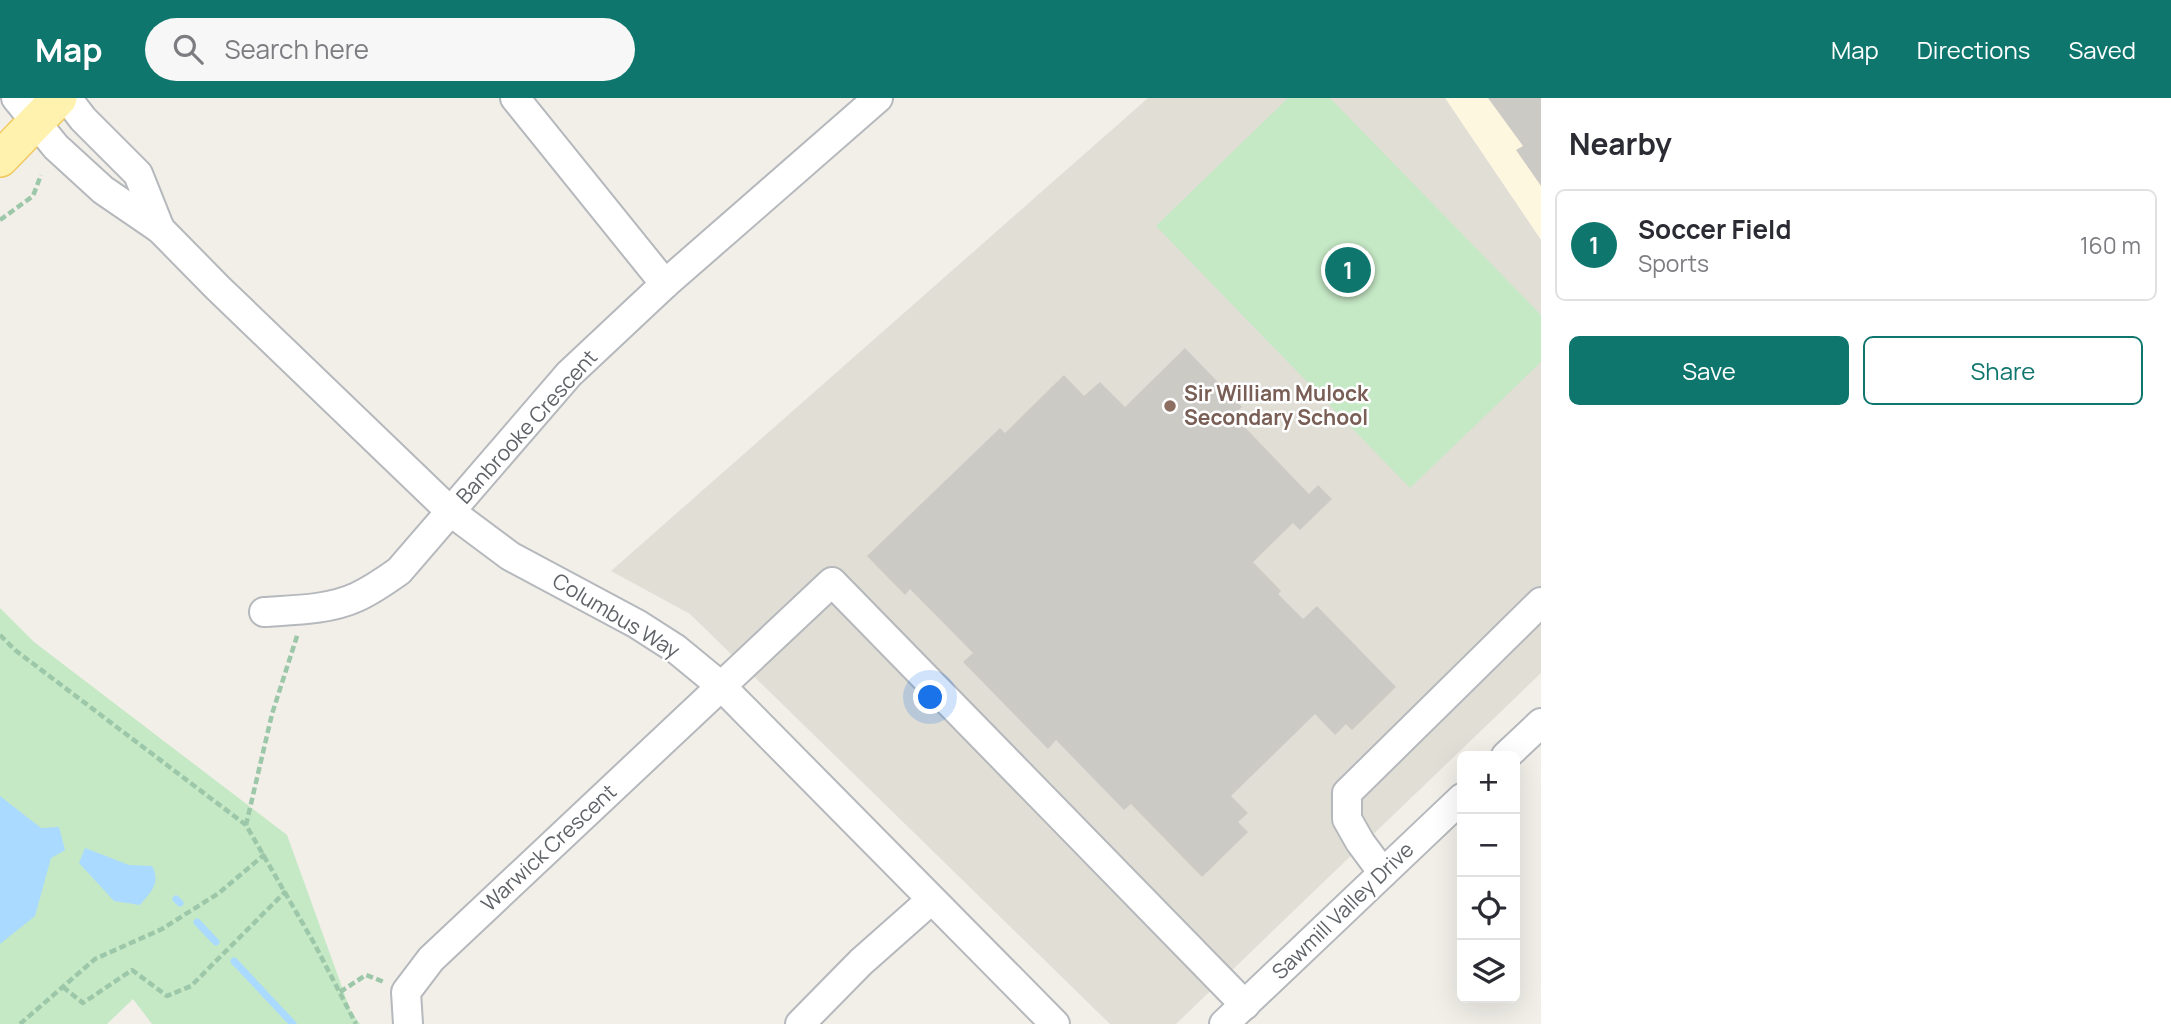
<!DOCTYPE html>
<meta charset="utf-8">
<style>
body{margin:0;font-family:Manrope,sans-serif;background:#f7f7f7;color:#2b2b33}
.controls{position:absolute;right:21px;bottom:21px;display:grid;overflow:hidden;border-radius:10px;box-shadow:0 7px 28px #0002}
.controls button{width:63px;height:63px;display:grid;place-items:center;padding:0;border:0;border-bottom:2px solid #e1e1e2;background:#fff;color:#2b2b33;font:35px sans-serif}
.you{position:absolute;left:931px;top:600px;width:24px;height:24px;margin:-18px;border:5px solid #fff;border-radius:50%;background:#1a73e8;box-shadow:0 0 0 10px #1a73e833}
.badge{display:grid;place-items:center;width:46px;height:46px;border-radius:50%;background:#0f766e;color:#fff;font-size:23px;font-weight:700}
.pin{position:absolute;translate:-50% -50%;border:4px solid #fff;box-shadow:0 2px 7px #0006}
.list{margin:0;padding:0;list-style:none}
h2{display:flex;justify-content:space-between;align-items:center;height:91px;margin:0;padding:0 28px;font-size:30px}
h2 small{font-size:23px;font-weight:400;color:#7c7c81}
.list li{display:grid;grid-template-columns:46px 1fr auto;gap:21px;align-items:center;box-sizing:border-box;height:112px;margin:0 14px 14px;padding:0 14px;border:2px solid #e1e1e2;border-radius:10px}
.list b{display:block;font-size:26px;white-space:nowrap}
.list p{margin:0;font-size:23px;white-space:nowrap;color:#7c7c81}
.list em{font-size:23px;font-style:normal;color:#7c7c81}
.actions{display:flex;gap:14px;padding:21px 28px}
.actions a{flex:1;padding:16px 0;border:2px solid #0f766e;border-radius:10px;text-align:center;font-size:24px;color:#0f766e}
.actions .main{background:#0f766e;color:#fff}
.icon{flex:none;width:38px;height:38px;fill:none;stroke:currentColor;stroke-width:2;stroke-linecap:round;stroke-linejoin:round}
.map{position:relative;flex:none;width:1541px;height:926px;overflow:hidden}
header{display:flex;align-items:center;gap:42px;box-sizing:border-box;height:98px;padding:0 35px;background:#0f766e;color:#fff}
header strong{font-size:33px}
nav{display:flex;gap:38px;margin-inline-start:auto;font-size:24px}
.search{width:490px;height:63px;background:#f7f7f7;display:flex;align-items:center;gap:18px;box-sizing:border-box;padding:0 24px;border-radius:38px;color:#7c7c81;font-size:26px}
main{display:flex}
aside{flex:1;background:#fff}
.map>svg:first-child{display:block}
.commercial{fill:#fef7e0}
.education{fill:#e1ded6}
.green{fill:#c5e8c5}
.water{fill:#aadaff}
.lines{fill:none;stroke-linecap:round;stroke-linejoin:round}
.stream{stroke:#aadaff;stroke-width:7}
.building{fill:#cccac5}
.minor-casing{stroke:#b5b8bc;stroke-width:32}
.major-casing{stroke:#f2c960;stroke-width:38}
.path{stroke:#9cc7a9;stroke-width:4.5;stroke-dasharray:7 3.5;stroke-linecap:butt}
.minor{stroke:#fff;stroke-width:28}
.major{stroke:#fff2af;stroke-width:35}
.education-dot{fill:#8d6e63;stroke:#fff;stroke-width:2.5}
.labels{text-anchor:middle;stroke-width:5;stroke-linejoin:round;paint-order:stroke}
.education-label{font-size:21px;font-weight:bold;fill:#785e54;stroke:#fff;text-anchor:start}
.street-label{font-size:21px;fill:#5f6368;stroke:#fff}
</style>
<header>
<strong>Map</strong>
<div class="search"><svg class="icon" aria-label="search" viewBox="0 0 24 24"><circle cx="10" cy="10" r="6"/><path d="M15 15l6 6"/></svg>Search here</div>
<nav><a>Map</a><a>Directions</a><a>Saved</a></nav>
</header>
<main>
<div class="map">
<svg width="1541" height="926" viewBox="0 0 1541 926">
<rect width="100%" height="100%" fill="#f1efe8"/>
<!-- commercial -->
<path class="commercial" d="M1445 0H1541V142Z"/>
<!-- education -->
<path class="education" d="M1148 0H1445L1541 142V575L1176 926H1110L690 516 611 473Z"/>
<!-- green -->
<g class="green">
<path d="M1288 0H1330L1541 217V264L1410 390 1156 128Z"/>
<path d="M0 510 34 544 287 737 351 914 360 926H152L133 901 107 926H0Z"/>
</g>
<!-- water -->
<g class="water">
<path d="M0 698 41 730 59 729 65 752 51 760 35 818 0 846Z"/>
<path d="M85 750 129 767 152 768C161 785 151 794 140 807L114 803 79 765Z"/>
</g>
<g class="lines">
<!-- stream -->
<g class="stream">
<path d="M176 801 180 805"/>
<path d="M197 824 216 844"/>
<path d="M234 863 293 926"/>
</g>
</g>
<!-- building -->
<g class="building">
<path d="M1488 0H1541V88L1516 52 1523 48Z"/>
<path d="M1185 250 1242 309 1233 317 1309 396 1318 387 1332 401 1300 432 1293 425 1253 464 1281 493 1278 496 1303 521 1317 508 1396 589 1352 632 1346 626 1335 637 1315 616 1231 698 1248 715 1238 724 1248 734 1202 779 1131 706 1124 712 1056 642 1048 651 963 564 973 555 910 491 905 497 867 458 1000 330 1005 335 1064 277 1084 298 1100 284 1125 309Z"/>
</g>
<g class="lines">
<!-- minor casing -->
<g class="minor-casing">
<g id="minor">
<path d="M16 0 56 49 103 92 160 131 218 190 451 414 510 458 637 526 676 551 721 588 1055 926"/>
<path d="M67 0 83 21 138 76 160 131"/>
<path d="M515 0 665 186"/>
<path d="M264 514C294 512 329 512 357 499 372 492 385 483 399 473L569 276 665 186 878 0"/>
<path d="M1506 658 1541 625"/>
<path d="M1383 775 1360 744 1347 721V695L1541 504"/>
<path d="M408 926 406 894 431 861 832 484 1245 907"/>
<path d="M800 926 861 864 931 802"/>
<path d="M1224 926 1462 700"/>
</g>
</g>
<!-- major casing -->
<g class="major-casing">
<path id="major" d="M0 61 59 0"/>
</g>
<!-- path -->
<g class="path">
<path d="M0 122 33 98 41 77"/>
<path d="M0 537 15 552 246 727 314 845 356 926"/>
<path d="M246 727 272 616 298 535"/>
<path d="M63 889 83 905 132 872 167 898 191 888 286 793"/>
<path d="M340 894 366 877 384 884"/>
<path d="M20 926 95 861 162 831 219 795 265 756"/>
</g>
<!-- minor -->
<use href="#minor" class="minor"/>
<!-- major -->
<use href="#major" class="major"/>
</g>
<!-- markers -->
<circle class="education-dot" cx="1170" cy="308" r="7"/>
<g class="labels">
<!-- education labels -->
<g class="education-label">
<text x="1184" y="303">Sir William Mulock<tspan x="1184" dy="24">Secondary School</tspan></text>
</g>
<!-- street labels -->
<g class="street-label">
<text transform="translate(527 329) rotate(-48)" y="7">Banbrooke Crescent</text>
<text transform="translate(616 518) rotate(31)" y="7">Columbus Way</text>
<text transform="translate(549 750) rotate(-43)" y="7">Warwick Crescent</text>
<text transform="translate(1343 813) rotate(-44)" y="7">Sawmill Valley Drive</text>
</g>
</g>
</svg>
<div class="controls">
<button>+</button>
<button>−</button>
<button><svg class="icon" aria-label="locate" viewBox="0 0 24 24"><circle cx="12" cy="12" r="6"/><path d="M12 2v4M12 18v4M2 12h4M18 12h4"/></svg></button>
<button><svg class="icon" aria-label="layers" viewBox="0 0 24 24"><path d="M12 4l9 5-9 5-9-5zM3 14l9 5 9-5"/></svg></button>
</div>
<div class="you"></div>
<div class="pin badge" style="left:1348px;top:172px">1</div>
</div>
<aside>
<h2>Nearby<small></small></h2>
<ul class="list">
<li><span class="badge">1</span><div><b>Soccer Field</b><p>Sports</p></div><em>160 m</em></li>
</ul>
<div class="actions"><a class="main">Save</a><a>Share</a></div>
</aside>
</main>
